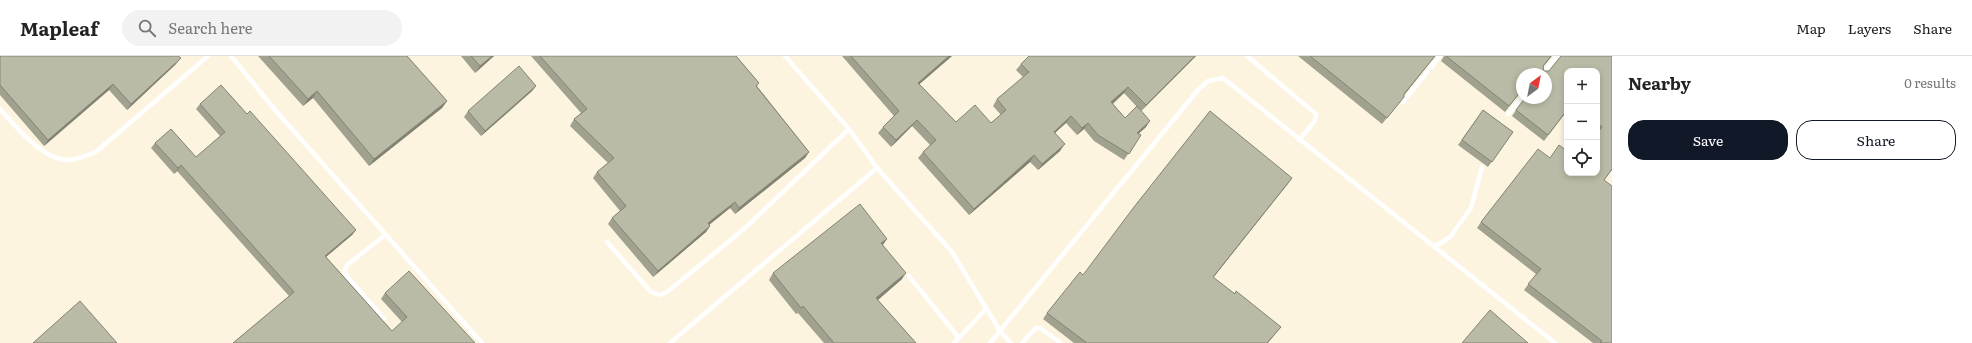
<!DOCTYPE html>
<meta charset="utf-8">
<style>
body{margin:0;font-family:Literata,serif;background:#f2f2f2;color:#222}
.controls{position:absolute;right:12px;top:12px;display:grid;overflow:hidden;border-radius:8px;box-shadow:0 2px 6px #0003}
.controls button{width:36px;height:36px;display:grid;place-items:center;padding:0;border:0;border-bottom:1px solid #e0e0e0;background:#fff;color:#222;font:20px sans-serif}
.compass{position:absolute;left:1516px;top:12px;width:36px;height:36px;border-radius:50%;background:#fff;box-shadow:0 2px 6px #0003;rotate:32deg}
.list{margin:0;padding:0;list-style:none}
h2{display:flex;justify-content:space-between;align-items:center;height:52px;margin:0;padding:0 16px;font-size:17px}
h2 small{font-size:13px;font-weight:400;color:#767676}
.actions{display:flex;gap:8px;padding:12px 16px}
.actions a{flex:1;padding:9px 0;border:1px solid #111827;border-radius:16px;text-align:center;font-size:14px;color:#111827}
.actions .main{background:#111827;color:#fff}
.icon{flex:none;width:22px;height:22px;fill:none;stroke:currentColor;stroke-width:2;stroke-linecap:round;stroke-linejoin:round}
.map{position:relative;flex:none;width:1612px;height:287px;overflow:hidden}
header{display:flex;align-items:center;gap:24px;box-sizing:border-box;height:56px;padding:0 20px;background:#fff;border-bottom:1px solid #e0e0e0}
header strong{font-size:19px}
nav{display:flex;gap:22px;margin-inline-start:auto;font-size:14px}
.search{width:280px;height:36px;background:#f2f2f2;display:flex;align-items:center;gap:10px;box-sizing:border-box;padding:0 14px;border-radius:22px;color:#767676;font-size:15px}
main{display:flex}
aside{flex:1;background:#fff}
.map>svg:first-child{display:block}
.lines{fill:none;stroke-linecap:round;stroke-linejoin:round}
.service{stroke:#fff;stroke-width:4.5}
.wall{fill:#a0a18f;fill-rule:evenodd}
.shaded-wall{fill:#828374}
.building{fill:#babba6;stroke:#828374}
</style>
<header>
<strong>Mapleaf</strong>
<div class="search"><svg class="icon" aria-label="search" viewBox="0 0 24 24"><circle cx="10" cy="10" r="6"/><path d="M15 15l6 6"/></svg>Search here</div>
<nav><a>Map</a><a>Layers</a><a>Share</a></nav>
</header>
<main>
<div class="map">
<svg width="1612" height="287" viewBox="0 0 1612 287">
<rect width="100%" height="100%" fill="#fdf4df"/>
<g class="lines">
<!-- service -->
<g class="service">
<path d="M231 0 276 55 482 287"/>
<path d="M785 0 849 73 877 112 952 196 1000 275 1011 287"/>
<path d="M1247 0 1316 58 1315 65 1299 84"/>
<path d="M1542 18 1557 0"/>
<path d="M1403 46 1440 0"/>
<path d="M0 53C15 70 43 104 68 104 78 104 88 99 97 95L208 0"/>
<path d="M1508 58 1522 41"/>
<path d="M607 186 651 236 659 239 667 236 744 173 849 73"/>
<path d="M1434 191 1450 181 1471 152 1482 111"/>
<path d="M909 220 959 282"/>
<path d="M384 263 346 219 345 214 347 209 385 179"/>
<path d="M670 287 877 112"/>
<path d="M954 287 986 253"/>
<path d="M990 287 1198 34 1208 25 1223 22 1555 287"/>
<path d="M1022 287 1036 272H1040L1061 287"/>
</g>
</g>
<!-- wall -->
<g class="wall">
<path d="M0 0 176 8 127 54 109 34 44 90 0 39Z"/>
<path d="M258 0H407L447 45 442 52 369 110 313 42 303 50Z"/>
<path d="M461 0H494L475 17Z"/>
<path d="M531 0H736L759 27 757 30 809 96 805 102 735 158 730 152 709 169 710 170 706 176 653 221 608 168 612 162 620 155 593 122 597 116 608 107 570 70 574 63 581 57Z"/>
<path d="M842 0H952L919 28 956 66 991 67 1001 59 993 50 997 43 1023 21 1016 14 1021 8 1029 0H1196L1141 55 1146 71 1138 78 1141 79 1124 104 1094 85 1084 73 1077 79 1066 67 1055 77 1060 95 1038 114 1030 106 969 159 918 102 923 96 930 89 912 70 891 91 878 77 883 71 894 60ZM1124 37 1137 51 1125 62 1113 48Z"/>
<path d="M1298 0H1435L1404 39 1399 47 1382 68Z"/>
<path d="M1444 0H1552L1543 11 1544 15H1549L1612 0V114L1604 124 1612 287H1593L1524 234 1536 218 1477 172 1481 166 1567 117 1597 76V15H1567V55L1544 85 1512 60 1516 54 1546 42 1522 18V38H1519L1505 56 1441 5Z"/>
<path d="M536 30 532 35 481 80 464 61 468 55Z"/>
<path d="M200 48 247 58 356 174 352 179 326 201 392 275 402 266 381 243 385 237 475 287H233L289 240 177 115 174 118 151 92 155 87 196 101 220 80 196 53Z"/>
<path d="M1483 54 1513 76 1488 111 1458 89Z"/>
<path d="M1292 122 1213 222 1235 238 1281 271 1268 287H1074L1043 263 1047 257Z"/>
<path d="M883 189 902 223 878 244 916 287H824L798 257 796 258 769 224 773 217Z"/>
</g>
<!-- shaded-wall -->
<g class="shaded-wall">
<path d="M492 0H494L475 17 480 10Z"/>
<path d="M949 0H952L914 33 918 27Z"/>
<path d="M1195 0H1196L1141 55 1146 49Z"/>
<path d="M1435 0 1400 44 1404 38Z"/>
<path d="M181 2 176 8 127 54 131 48Z"/>
<path d="M113 28 109 34 44 90 48 84Z"/>
<path d="M536 30 532 35 481 80 485 75Z"/>
<path d="M1128 31 1124 37 1107 52 1111 46Z"/>
<path d="M317 35 313 42 303 50 308 43Z"/>
<path d="M447 45 442 52 369 110 374 103Z"/>
<path d="M1071 60 1066 67 1049 82 1054 76Z"/>
<path d="M917 64 912 70 891 91 896 84Z"/>
<path d="M1150 65 1146 71 1133 83 1137 77Z"/>
<path d="M1088 67 1084 73 1077 79 1082 72Z"/>
<path d="M1065 88 1060 95 1038 114 1042 108Z"/>
<path d="M809 96 805 102 735 158 739 152Z"/>
<path d="M1034 99 1030 106 969 159 974 153Z"/>
<path d="M181 109 177 115 174 118 178 112Z"/>
<path d="M1292 122 1287 129 1208 228 1213 221Z"/>
<path d="M735 146 730 152 704 173 708 167Z"/>
<path d="M710 170 706 176 653 221 658 215Z"/>
<path d="M356 174 352 179 321 205 325 200Z"/>
<path d="M887 183 883 189 881 187Z"/>
<path d="M906 217 902 223 872 249 876 242Z"/>
</g>
<!-- building -->
<g class="building">
<path d="M0 0H178L181 2 131 48 113 28 48 84 0 29Z"/>
<path d="M269 0H407L447 45 374 103 317 35 308 43Z"/>
<path d="M471 0H492L480 10Z"/>
<path d="M540 0H736L759 27 756 30 809 96 739 152 735 146 708 167 710 170 658 215 612 162 626 150 597 116 614 102 574 63 587 53Z"/>
<path d="M851 0H949L918 27 956 66 975 49 991 67 1006 54 997 43 1029 16 1021 8 1029 0H1195L1146 49 1128 31 1111 46 1125 62 1137 50 1150 65 1137 77 1141 79 1129 98 1098 79 1088 67 1082 72 1071 60 1054 76 1065 88 1042 108 1034 99 974 153 923 96 936 84 917 64 896 84 883 71 899 55Z"/>
<path d="M1310 0H1435L1404 38V41L1387 62Z"/>
<path d="M1446 0H1551L1543 10 1544 15H1549L1561 0H1612V113L1604 124 1612 130V287H1600L1602 285 1528 228 1541 213 1481 166 1538 93 1550 102 1559 89 1567 95V117H1597V77L1602 71 1597 67V15H1567V54L1548 79 1516 54 1525 42H1546V18H1522V34L1509 50Z"/>
<path d="M519 10 536 30 485 75 468 55Z"/>
<path d="M221 29 247 58 250 55 356 174 325 200 392 275 407 261 385 237 409 215 475 287H233L294 236 181 109 178 112 155 87 171 73 196 101 225 76 200 48Z"/>
<path d="M1483 54 1513 76 1492 106 1462 84Z"/>
<path d="M1210 55 1292 122 1213 221 1235 238 1236 235 1281 271 1267 287H1087L1047 257 1080 216 1083 219 1134 151Z"/>
<path d="M860 148 887 183 881 187 906 217 876 242 916 287H834L803 250 801 252 773 217Z"/>
<path d="M80 245 117 287H33Z"/>
<path d="M1490 254 1528 287H1462Z"/>
</g>
</svg>
<div class="controls">
<button>+</button>
<button>−</button>
<button><svg class="icon" aria-label="locate" viewBox="0 0 24 24"><circle cx="12" cy="12" r="6"/><path d="M12 2v4M12 18v4M2 12h4M18 12h4"/></svg></button>
</div>
<svg class="compass" viewBox="-18 -18 36 36"><path d="M0-13l5 13h-10z" fill="#e53935"/><path d="M0 13l5-13h-10z" fill="#767676"/></svg>
</div>
<aside>
<h2>Nearby<small>0 results</small></h2>
<ul class="list">
</ul>
<div class="actions"><a class="main">Save</a><a>Share</a></div>
</aside>
</main>
